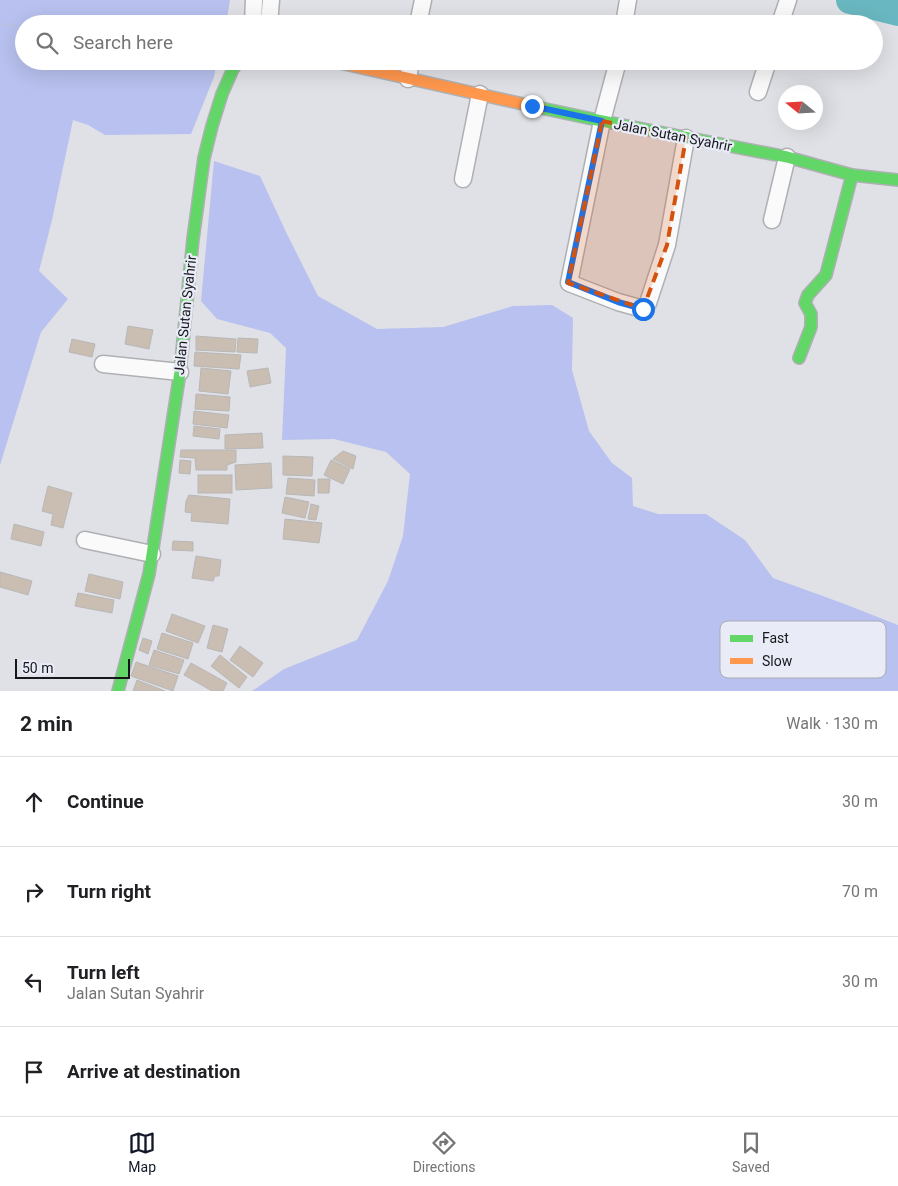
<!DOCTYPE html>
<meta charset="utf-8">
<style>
body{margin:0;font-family:Roboto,sans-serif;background:#f2f2f2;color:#202124}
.compass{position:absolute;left:778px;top:85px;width:45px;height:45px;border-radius:50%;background:#fff;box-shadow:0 5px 20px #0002;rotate:288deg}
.scale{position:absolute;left:15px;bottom:12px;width:115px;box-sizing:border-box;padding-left:5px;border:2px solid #16171b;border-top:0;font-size:14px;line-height:18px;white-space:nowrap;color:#16171b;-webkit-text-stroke:4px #e9ecf7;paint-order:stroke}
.stop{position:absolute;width:15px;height:15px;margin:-11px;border:4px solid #1a73e8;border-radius:50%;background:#fff}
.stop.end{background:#1a73e8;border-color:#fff;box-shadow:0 1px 5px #0008}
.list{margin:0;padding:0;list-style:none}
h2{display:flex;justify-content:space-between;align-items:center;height:65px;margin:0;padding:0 20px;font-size:21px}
h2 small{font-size:16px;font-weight:400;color:#757577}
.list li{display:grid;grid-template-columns:32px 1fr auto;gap:15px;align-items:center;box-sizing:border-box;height:90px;padding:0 20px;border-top:1px solid #e0e0e0}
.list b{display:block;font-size:19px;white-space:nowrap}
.list p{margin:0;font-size:16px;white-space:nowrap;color:#757577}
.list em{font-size:16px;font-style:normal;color:#757577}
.icon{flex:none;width:28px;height:28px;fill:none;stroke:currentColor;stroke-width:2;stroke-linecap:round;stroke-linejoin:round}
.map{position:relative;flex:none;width:898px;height:691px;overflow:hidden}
.search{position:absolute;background:#fff;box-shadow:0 5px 20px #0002;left:15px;right:15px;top:15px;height:55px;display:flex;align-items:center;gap:12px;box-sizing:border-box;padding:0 18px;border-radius:28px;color:#757577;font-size:19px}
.sheet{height:425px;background:#fff}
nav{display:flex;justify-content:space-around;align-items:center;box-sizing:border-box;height:70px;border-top:1px solid #e0e0e0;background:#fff;font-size:14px;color:#757577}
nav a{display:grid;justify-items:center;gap:2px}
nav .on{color:#111827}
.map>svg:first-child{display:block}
.green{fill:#b8c1ef}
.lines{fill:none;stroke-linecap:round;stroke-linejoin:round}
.river{stroke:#69b7c0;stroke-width:28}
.building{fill:#c9beb1;stroke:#b8b7b8}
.street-casing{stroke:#afb0b4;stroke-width:19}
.fast-casing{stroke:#afb0b4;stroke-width:14}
.slow-casing{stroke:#afb0b4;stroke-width:14}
.path{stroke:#c2c2c5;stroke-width:2.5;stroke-dasharray:1 4;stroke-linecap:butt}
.street{stroke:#fafafb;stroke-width:16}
.fast{stroke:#63d668;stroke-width:11}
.slow{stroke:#ff974d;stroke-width:11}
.route{stroke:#1a73e8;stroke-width:6}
.marked{fill:#d3520e;fill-opacity:0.2;stroke:#d3520e;stroke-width:4;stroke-dasharray:10 6;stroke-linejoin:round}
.labels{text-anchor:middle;stroke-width:4.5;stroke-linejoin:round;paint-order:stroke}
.street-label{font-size:14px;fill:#16171b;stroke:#e9ecf7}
.key{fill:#e9ecf7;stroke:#aaacb5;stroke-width:1}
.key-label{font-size:14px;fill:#16171b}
</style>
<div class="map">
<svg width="898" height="691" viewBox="0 0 898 691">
<rect width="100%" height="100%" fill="#e0e1e6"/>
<!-- green -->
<g class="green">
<path d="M0 0H230L226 24H24V61H217L214 77 191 134 105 135 88 125 73 120 52 220 39 271 68 299 41 332 0 465Z"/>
<path d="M214 161 260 176 286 232 318 296 377 329 443 327 513 306 552 305 573 318 572 370 589 431 612 463 632 478 633 506 658 514H706L745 540 773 578 842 603 898 625V691H252L284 669 357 640 388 581 403 536 410 474 386 452 334 439 282 440 286 348 270 333 217 319 201 301Z"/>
</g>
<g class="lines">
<!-- river -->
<path class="river" d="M850 0 898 12"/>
</g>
<!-- building -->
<g class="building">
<path d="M128 326 153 330 149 349 125 344Z"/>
<path d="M196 336 236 339 235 352 196 350Z"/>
<path d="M238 338 258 339 257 353 237 352Z"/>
<path d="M72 339 95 344 92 357 69 352Z"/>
<path d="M195 352 241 355 239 369 194 366Z"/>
<path d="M201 368 231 371 228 394 199 391Z"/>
<path d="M268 368 271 383 250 387 247 371Z"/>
<path d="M196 394 230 397 229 411 195 409Z"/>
<path d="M194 411 229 415 227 428 193 424Z"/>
<path d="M194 426 220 429 219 439 193 436Z"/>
<path d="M262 433 263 448 225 449V435Z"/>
<path d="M181 450H236V462L227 465V470H196L195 458 180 457Z"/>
<path d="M343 451 356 456 353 469 333 459Z"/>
<path d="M283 456 313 457 312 476 283 475Z"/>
<path d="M180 460 191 461 190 474 179 473Z"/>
<path d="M331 460 350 469 343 484 324 475Z"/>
<path d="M271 463 272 488 236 490 235 465Z"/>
<rect x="198" y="475" width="34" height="18"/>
<path d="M288 478 315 480 314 496 286 494Z"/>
<path d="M318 479H330L329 493H318Z"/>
<path d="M48 486 72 493 63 528 51 525 53 514 42 511Z"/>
<path d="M189 495 230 499 228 524 191 521 192 513 185 512 186 501Z"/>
<path d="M285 497 309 502 305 518 282 513Z"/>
<path d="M311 504 319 506 316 520 308 519Z"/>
<path d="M285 519 322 523 319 543 283 539Z"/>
<path d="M14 524 44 532 41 546 11 539Z"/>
<path d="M173 541 193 542V551L172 550Z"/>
<path d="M196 556 221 560 219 576H215L213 581 192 578Z"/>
<path d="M0 572 32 581 28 595 0 587Z"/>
<path d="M89 574 123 582 120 599 85 591Z"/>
<path d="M78 593 114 600 112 613 75 606Z"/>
<path d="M172 614 205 626 198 643 166 631Z"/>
<path d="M213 625 228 629 222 652 207 648Z"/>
<path d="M162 633 193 643 188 659 157 649Z"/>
<path d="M143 638 152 641 148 654 139 650Z"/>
<path d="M240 646 263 663 253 677 230 660Z"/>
<path d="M154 650 184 660 179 674 149 665Z"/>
<path d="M220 655 247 677 239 688 211 666Z"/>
<path d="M136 662 178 676 173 691 131 676Z"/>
<path d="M191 663 227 683 223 691H212L184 675Z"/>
<path d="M137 680 165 691H133Z"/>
</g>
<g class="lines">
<!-- street casing -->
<g class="street-casing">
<g id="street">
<path d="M253 24 254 0"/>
<path d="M269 24 271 0"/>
<path d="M418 24 423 0"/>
<path d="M624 24 628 0"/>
<path d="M780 24 788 0"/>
<path d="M618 61 602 121 569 283 618 302 643 309 648 303 667 245 686 138"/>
<path d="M408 79 411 61"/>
<path d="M758 92 768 61"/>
<path d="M463 179 480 94"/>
<path d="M772 220 787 157"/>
<path d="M103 364 180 372"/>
<path d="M85 540 152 554"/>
</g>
</g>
<!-- fast casing -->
<g class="fast-casing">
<g id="fast">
<path d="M541 108 602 121 787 157 852 175 898 180"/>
<path d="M799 358 811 327V314L805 303 808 295 826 275 852 175"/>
<path d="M118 691 149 574 180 372 193 239 204 158 212 126 222 94 233 69 239 61"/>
</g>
</g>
<!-- slow casing -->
<g class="slow-casing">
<path id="slow" d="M331 61 541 108"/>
</g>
<!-- path -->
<path class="path" d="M0 24 24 26"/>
<!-- street -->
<use href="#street" class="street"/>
<!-- fast -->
<use href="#fast" class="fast"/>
<!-- slow -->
<use href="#slow" class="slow"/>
</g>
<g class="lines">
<!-- route -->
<path class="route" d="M532 106 602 121 568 282 618 302 643 309"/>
</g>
<!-- marked area -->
<path class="marked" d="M602 121 686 138 667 245 643 309 568 283Z"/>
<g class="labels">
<!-- street labels -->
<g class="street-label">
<text transform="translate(673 135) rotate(11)" y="5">Jalan Sutan Syahrir</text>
<text transform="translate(185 315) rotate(-84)" y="5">Jalan Sutan Syahrir</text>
</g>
</g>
<!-- legend -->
<rect x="720" y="621" width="166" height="57" rx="8" class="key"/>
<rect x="730" y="635" width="23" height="7" fill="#63d668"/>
<rect x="730" y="658" width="23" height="6" fill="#ff974d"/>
<g class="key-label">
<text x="762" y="643">Fast</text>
<text x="762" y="666">Slow</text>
</g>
</svg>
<svg class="compass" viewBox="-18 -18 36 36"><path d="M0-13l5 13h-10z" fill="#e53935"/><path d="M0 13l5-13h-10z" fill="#757577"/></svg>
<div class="scale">50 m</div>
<div class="stop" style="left:643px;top:309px"></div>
<div class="stop end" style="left:532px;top:106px"></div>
<div class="search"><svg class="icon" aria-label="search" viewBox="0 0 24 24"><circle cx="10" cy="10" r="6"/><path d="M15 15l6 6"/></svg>Search here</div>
</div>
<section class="sheet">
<h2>2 min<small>Walk · 130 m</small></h2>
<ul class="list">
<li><svg class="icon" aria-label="ahead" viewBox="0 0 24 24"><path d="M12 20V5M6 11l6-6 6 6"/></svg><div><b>Continue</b></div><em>30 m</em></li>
<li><svg class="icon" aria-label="right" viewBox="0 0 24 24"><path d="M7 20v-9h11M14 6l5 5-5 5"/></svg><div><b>Turn right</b></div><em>70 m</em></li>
<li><svg class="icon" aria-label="left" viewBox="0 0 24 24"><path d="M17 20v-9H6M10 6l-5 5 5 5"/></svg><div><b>Turn left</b><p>Jalan Sutan Syahrir</p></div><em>30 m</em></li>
<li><svg class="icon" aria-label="arrive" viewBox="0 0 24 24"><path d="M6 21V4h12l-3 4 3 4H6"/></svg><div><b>Arrive at destination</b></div></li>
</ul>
</section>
<nav>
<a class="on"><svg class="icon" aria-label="map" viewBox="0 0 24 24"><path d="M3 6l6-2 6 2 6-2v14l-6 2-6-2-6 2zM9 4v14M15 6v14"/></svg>Map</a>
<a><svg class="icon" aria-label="directions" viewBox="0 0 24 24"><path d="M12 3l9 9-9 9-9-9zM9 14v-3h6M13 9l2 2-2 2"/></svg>Directions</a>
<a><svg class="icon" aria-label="saved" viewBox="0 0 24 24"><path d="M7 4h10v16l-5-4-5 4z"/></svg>Saved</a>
</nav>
